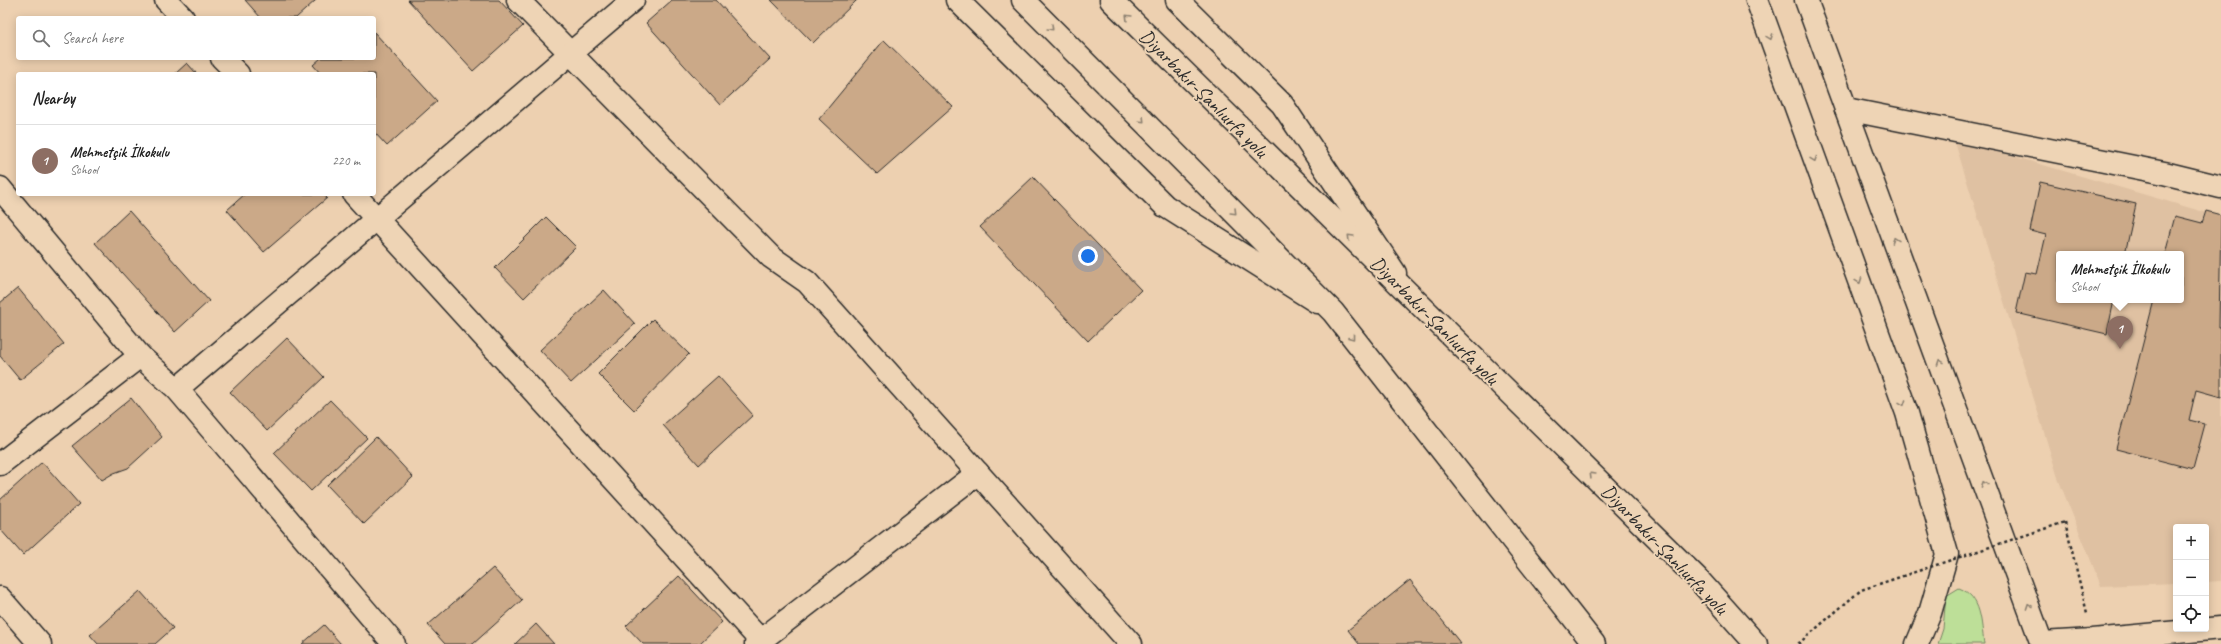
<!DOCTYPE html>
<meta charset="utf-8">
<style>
body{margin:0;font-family:Caveat,sans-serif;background:#f2f2f2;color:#222}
.controls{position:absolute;right:12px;bottom:12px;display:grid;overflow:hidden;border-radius:4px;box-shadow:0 2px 10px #0003}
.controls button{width:36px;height:36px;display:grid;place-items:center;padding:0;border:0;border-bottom:1px solid #e0e0e0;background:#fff;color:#222;font:20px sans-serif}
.you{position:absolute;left:1088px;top:256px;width:14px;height:14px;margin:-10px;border:3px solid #fff;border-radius:50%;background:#1a73e8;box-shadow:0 0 0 6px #1a73e833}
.badge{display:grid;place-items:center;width:26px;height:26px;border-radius:50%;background:#d1495b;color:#fff;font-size:13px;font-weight:700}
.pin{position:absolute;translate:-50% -33px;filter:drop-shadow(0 1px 2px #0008)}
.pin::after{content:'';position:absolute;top:21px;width:14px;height:12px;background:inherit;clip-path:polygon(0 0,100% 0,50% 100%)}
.popup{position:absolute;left:2056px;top:251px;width:128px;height:52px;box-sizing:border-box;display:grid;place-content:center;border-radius:4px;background:#fff;filter:drop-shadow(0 1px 3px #0005);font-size:13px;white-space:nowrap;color:#767676}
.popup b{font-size:15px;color:#222}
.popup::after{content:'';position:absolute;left:50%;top:100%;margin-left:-8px;border:8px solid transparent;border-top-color:#fff}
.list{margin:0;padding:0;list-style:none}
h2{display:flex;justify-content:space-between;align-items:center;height:52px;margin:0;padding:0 16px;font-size:17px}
h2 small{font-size:13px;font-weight:400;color:#767676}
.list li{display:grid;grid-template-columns:26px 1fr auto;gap:12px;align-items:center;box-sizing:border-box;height:72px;padding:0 16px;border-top:1px solid #e0e0e0}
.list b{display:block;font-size:15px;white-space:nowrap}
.list p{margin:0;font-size:13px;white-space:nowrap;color:#767676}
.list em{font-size:13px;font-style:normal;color:#767676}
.icon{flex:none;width:22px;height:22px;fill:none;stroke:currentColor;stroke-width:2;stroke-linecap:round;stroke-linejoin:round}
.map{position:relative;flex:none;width:2221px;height:644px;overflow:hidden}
.search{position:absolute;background:#fff;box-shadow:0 2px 10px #0003;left:16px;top:16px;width:360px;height:44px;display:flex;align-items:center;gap:10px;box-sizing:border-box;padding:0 14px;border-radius:4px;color:#767676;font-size:15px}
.panel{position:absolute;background:#fff;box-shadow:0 2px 10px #0003;left:16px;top:72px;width:360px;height:124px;border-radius:4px}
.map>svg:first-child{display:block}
.built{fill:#dfc1a2;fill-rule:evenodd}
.green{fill:#bddf98;stroke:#748562}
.building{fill:#cba988;stroke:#2b2b2b}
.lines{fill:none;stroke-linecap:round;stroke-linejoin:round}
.minor-casing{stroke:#2b2b2b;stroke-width:25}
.major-casing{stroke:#2b2b2b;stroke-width:25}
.highway-casing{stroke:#2b2b2b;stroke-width:25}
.path{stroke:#2b2b2b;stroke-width:2.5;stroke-dasharray:3 3;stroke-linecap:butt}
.minor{stroke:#eed4b5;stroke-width:22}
.major{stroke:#eed4b5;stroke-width:22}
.highway{stroke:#eed4b5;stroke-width:22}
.path-bridge{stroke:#2b2b2b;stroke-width:2.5;stroke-dasharray:3 3;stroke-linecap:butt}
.oneway{stroke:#8c8070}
.labels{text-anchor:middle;stroke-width:4;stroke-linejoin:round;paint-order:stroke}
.street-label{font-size:20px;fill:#2b2b2b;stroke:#eed4b5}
</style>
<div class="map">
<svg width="2221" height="644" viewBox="0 0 2221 644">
<rect width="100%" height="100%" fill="#edd0b0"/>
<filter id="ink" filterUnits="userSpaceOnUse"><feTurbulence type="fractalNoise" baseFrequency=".025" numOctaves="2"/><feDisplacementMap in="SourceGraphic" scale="8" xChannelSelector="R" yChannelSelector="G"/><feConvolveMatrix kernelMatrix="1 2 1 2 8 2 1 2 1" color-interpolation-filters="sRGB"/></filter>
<g filter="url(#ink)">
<!-- built -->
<path class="built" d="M1954 139 2221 217V581L2206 582V527H2176V583L2101 586 2059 481ZM2059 254H2181V300H2059Z"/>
<!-- green -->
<path class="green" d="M1959 588C1982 597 1981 622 1984 644H1938L1943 629 1946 596Z"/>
<!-- building -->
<g class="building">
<path d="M245 0H316L296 18H261Z"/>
<path d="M408 0H499L523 26 473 71Z"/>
<path d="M672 0H716L770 59 720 105 646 23Z"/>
<path d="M771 0H857L813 43Z"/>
<path d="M374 32 437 101 387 146 374 132V74H321L313 65 321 58H374Z"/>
<path d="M884 40 953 107 877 174 819 119Z"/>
<path d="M187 63 197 74H175Z"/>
<path d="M1033 177 1141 290 1088 341 980 227Z"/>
<path d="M2040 182 2136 204 2125 254H2059V300H2114L2107 334 2016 313 2025 272 2037 274 2046 235 2030 231Z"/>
<path d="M245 194H323L327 198 264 252 227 210Z"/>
<path d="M129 211 209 301 175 332 95 243Z"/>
<path d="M2206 211 2221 215 2219 327H2221V397L2196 390 2189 420 2205 424 2193 469 2116 449 2154 300H2181V254H2165L2175 216 2202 223Z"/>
<path d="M546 217 576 247 524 298 495 268Z"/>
<path d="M18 288 64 344 20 380 0 356V303Z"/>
<path d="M604 290 635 324 571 383 540 350Z"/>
<path d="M653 319 689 354 634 410 598 374Z"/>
<path d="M287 338 324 377 267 431 230 392Z"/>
<path d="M718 376 753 415 699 465 663 425Z"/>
<path d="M131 398 162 437 128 468 114 473 102 480 72 446Z"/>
<path d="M330 400 367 438 311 491 274 453Z"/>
<path d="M376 437 413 477 364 524 327 485Z"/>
<path d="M42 462 79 504 23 555 0 529V500Z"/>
<path d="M493 568 522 600 473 644H445L428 625Z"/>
<path d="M679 576 722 622 699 644H643L626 626Z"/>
<path d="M1410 580 1461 644H1359L1348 630Z"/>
<path d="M140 591 173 628 155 644H98L90 635Z"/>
<path d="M536 624 554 644H515Z"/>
<path d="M324 625 341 644H302Z"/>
</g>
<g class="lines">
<!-- minor casing -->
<g class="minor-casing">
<g id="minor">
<path d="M166 0 183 18"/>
<path d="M518 0 771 257 807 282 1131 644"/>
<path d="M957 0 1165 206 1317 302"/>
<path d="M1177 0 1282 104 1395 273"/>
<path d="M222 58 238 74"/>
<path d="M1846 109 2164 173 2221 187"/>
<path d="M0 188 140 356 177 389 394 644"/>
<path d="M354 194 760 640"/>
<path d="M177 389 633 0"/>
<path d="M0 464 140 356"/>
<path d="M0 598 40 644"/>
<path d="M2042 643 2093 640 2221 628"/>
<path d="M756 644 978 473"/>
</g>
</g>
<!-- major casing -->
<g class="major-casing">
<g id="major">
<path d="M1757 0 1907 413 1947 554 1930 613 1917 644"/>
<path d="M1806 0 2042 644"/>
</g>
</g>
<!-- highway casing -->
<g class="highway-casing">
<g id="highway">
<path d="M1023 0 1333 312 1594 644"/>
<path d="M1111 0 1697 578 1756 644"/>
</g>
</g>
<!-- path -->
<path class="path" d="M2065 522 2087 613"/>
<!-- minor -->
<use href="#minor" class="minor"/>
<!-- major -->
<use href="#major" class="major"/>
<!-- highway -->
<use href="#highway" class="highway"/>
<!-- path-bridge -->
<path class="path-bridge" d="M1798 644 1861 590 2065 522"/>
</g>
<!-- one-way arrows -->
<defs><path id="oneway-chevron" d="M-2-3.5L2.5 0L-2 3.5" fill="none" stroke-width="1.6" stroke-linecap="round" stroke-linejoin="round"/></defs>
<g class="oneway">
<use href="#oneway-chevron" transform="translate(1128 17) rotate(-135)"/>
<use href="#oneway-chevron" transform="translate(1051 28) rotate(45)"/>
<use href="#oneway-chevron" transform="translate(1770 37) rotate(70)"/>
<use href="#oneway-chevron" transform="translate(1142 120) rotate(45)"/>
<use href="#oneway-chevron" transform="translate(1814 159) rotate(70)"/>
<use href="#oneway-chevron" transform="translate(1234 212) rotate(45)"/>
<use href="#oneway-chevron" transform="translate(1350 237) rotate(-135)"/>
<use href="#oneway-chevron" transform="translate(1895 240) rotate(-110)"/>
<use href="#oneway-chevron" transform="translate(1859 281) rotate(70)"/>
<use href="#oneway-chevron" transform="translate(1352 337) rotate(52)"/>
<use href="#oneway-chevron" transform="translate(1940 362) rotate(-110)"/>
<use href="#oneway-chevron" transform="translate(1903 403) rotate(70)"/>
<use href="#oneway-chevron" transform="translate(1592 475) rotate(-135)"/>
<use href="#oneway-chevron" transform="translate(1984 484) rotate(-110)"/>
<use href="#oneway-chevron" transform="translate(2029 606) rotate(-110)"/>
</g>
</g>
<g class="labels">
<!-- street labels -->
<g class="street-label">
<text transform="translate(1204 93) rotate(45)" y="7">Diyarbakır-Şanlıurfa yolu</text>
<text transform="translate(1435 320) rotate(45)" y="7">Diyarbakır-Şanlıurfa yolu</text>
<text transform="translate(1665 549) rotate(46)" y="7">Diyarbakır-Şanlıurfa yolu</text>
</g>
</g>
</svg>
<div class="controls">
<button>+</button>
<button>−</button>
<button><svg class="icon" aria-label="locate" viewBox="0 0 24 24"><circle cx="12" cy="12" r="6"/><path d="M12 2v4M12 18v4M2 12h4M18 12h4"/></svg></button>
</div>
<div class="you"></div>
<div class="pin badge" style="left:2120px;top:349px;background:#8d6e63">1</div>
<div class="popup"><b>Mehmetçik İlkokulu</b>School</div>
<div class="search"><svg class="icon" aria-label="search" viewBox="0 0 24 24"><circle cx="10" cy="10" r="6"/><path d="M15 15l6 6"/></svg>Search here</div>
<section class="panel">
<h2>Nearby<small></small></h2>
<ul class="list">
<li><span class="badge" style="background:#8d6e63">1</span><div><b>Mehmetçik İlkokulu</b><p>School</p></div><em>220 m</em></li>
</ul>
</section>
</div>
